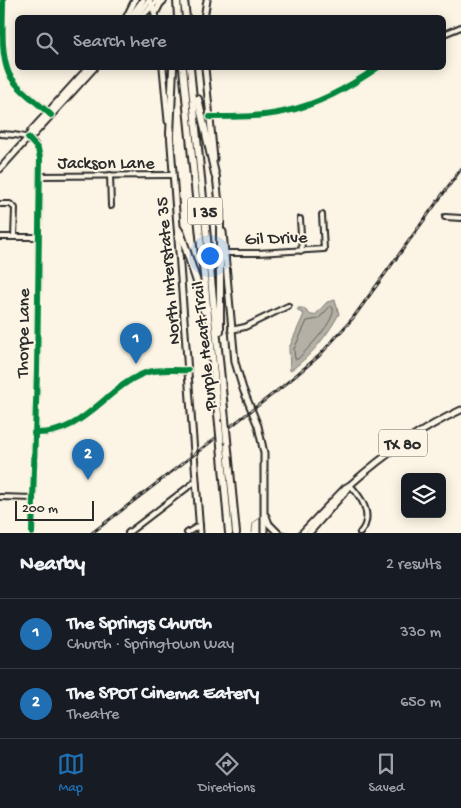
<!DOCTYPE html>
<meta charset="utf-8">
<style>
body{margin:0;font-family:"Gochi Hand",sans-serif;background:#242831;color:#f1f3f6}
.controls{position:absolute;right:15px;bottom:15px;display:grid;overflow:hidden;border-radius:8px;box-shadow:0 2px 12px #0003}
.controls button{width:45px;height:45px;display:grid;place-items:center;padding:0;border:0;border-bottom:1px solid #363941;background:#171b24;color:#f1f3f6;font:25px sans-serif}
.scale{position:absolute;left:15px;bottom:12px;width:79px;box-sizing:border-box;padding-left:5px;border:2px solid #2b2b2b;border-top:0;font-size:14px;line-height:18px;white-space:nowrap;color:#2b2b2b;-webkit-text-stroke:4px #fcf5e5;paint-order:stroke}
.you{position:absolute;left:209px;top:255px;width:18px;height:18px;margin:-12px;border:4px solid #fff;border-radius:50%;background:#1a73e8;box-shadow:0 0 0 8px #1a73e833}
.badge{display:grid;place-items:center;width:32px;height:32px;border-radius:50%;background:#1f6fb2;color:#fff;font-size:16px;font-weight:700}
.pin{position:absolute;translate:-50% -41px;filter:drop-shadow(0 1px 2px #0008)}
.pin::after{content:'';position:absolute;top:26px;width:18px;height:15px;background:inherit;clip-path:polygon(0 0,100% 0,50% 100%)}
.list{margin:0;padding:0;list-style:none}
h2{display:flex;justify-content:space-between;align-items:center;height:65px;margin:0;padding:0 20px;font-size:21px}
h2 small{font-size:16px;font-weight:400;color:#9ea1a6}
.list li{display:grid;grid-template-columns:32px 1fr auto;gap:15px;align-items:center;box-sizing:border-box;height:70px;padding:0 20px;border-top:1px solid #363941}
.list b{display:block;font-size:19px;white-space:nowrap}
.list p{margin:0;font-size:16px;white-space:nowrap;color:#9ea1a6}
.list em{font-size:16px;font-style:normal;color:#9ea1a6}
.icon{flex:none;width:28px;height:28px;fill:none;stroke:currentColor;stroke-width:2;stroke-linecap:round;stroke-linejoin:round}
.map{position:relative;flex:none;width:461px;height:533px;overflow:hidden}
.search{position:absolute;background:#171b24;box-shadow:0 2px 12px #0003;left:15px;right:15px;top:15px;height:55px;display:flex;align-items:center;gap:12px;box-sizing:border-box;padding:0 18px;border-radius:8px;color:#9ea1a6;font-size:19px}
.sheet{height:205px;background:#171b24}
nav{display:flex;justify-content:space-around;align-items:center;box-sizing:border-box;height:70px;border-top:1px solid #363941;background:#171b24;font-size:14px;color:#9ea1a6}
nav a{display:grid;justify-items:center;gap:2px}
nav .on{color:#1f6fb2}
.map>svg:first-child{display:block}
.water{fill:#b4b0a5;stroke:#7d7b74}
.lines{fill:none;stroke-linecap:round;stroke-linejoin:round}
.shore{stroke:#62605c;stroke-width:1}
.stream{stroke:#7d7b74;stroke-width:1}
.minor-casing{stroke:#2b2b2b;stroke-width:8}
.major-casing{stroke:#2b2b2b;stroke-width:9}
.highway-casing{stroke:#2b2b2b;stroke-width:10}
.minor{stroke:#fcf5e5;stroke-width:4}
.major{stroke:#fcf5e5;stroke-width:5}
.highway{stroke:#fcf5e5;stroke-width:6}
.rail-casing{stroke:#2b2b2b;stroke-width:3}
.rail{stroke:#fcf5e5;stroke-width:1;stroke-dasharray:4;stroke-linecap:butt}
.highway-bridge-casing{stroke:#2b2b2b;stroke-width:10;stroke-linecap:butt}
.highway-bridge{stroke:#fcf5e5;stroke-width:6}
.cycleway-casing{stroke:#fcf5e5;stroke-width:9}
.cycleway{stroke:#00873e;stroke-width:6}
.labels{text-anchor:middle;stroke-width:4;stroke-linejoin:round;paint-order:stroke}
.shield{fill:#fcf5e5;stroke:#6a6863;stroke-width:1}
.shield-label{font-size:16px;font-weight:bold;fill:#2b2b2b}
.street-label{font-size:18px;fill:#2b2b2b;stroke:#fcf5e5}
</style>
<div class="map">
<svg width="461" height="533" viewBox="0 0 461 533">
<rect width="100%" height="100%" fill="#fcf5e5"/>
<filter id="ink" filterUnits="userSpaceOnUse"><feTurbulence type="fractalNoise" baseFrequency=".02" numOctaves="2"/><feDisplacementMap in="SourceGraphic" scale="10" xChannelSelector="R" yChannelSelector="G"/><feConvolveMatrix kernelMatrix="1 2 1 2 8 2 1 2 1" color-interpolation-filters="sRGB"/></filter>
<g filter="url(#ink)">
<!-- water -->
<path class="water" d="M335 300 339 314C327 336 311 356 290 371L289 348 304 314 298 311V308H303L311 315H315L327 302Z"/>
<g class="lines">
<!-- shore -->
<path class="shore" d="M331 306 333 308C336 321 307 349 298 359H295L294 349 307 321 318 319Z"/>
<!-- stream -->
<g class="stream">
<path d="M267 515C275 522 276 531 288 532"/>
<path d="M252 533 253 523 261 517"/>
</g>
<!-- minor casing -->
<g class="minor-casing">
<g id="minor">
<path d="M3 0C3 24 0 56 10 76 20 91 37 102 50 114"/>
<path d="M444 34 461 27"/>
<path d="M210 117C234 117 259 117 283 112 318 105 349 87 377 68"/>
<path d="M0 134C18 135 37 134 40 158L37 371 32 533"/>
<path d="M110 175 111 206"/>
<path d="M40 176 173 175"/>
<path d="M0 204H10L15 208 14 237"/>
<path d="M445 217 461 218"/>
<path d="M300 219 302 251"/>
<path d="M0 237H39"/>
<path d="M225 253H258L324 249 322 215"/>
<path d="M231 330 245 327 288 306"/>
<path d="M34 433C85 435 103 389 145 373 159 368 174 371 188 370"/>
<path d="M350 485C363 499 374 517 360 533"/>
<path d="M0 497 33 498"/>
<path d="M128 533 196 481"/>
<path d="M187 533 200 525"/>
</g>
</g>
<!-- major casing -->
<g class="major-casing">
<g id="major">
<path d="M152 4 156 18"/>
<path d="M155 14 160 4 164 0"/>
<path d="M126 18 135 0"/>
<path d="M130 18 143 0"/>
<path d="M134 18 150 0"/>
<path d="M140 18 158 0"/>
<path d="M204 18 207 0"/>
<path d="M163 68 168 121"/>
<path d="M205 68 214 159"/>
<path d="M170 132 200 533"/>
<path d="M28 138 31 131 88 68"/>
<path d="M0 169 28 138 34 134 94 68"/>
<path d="M216 175 220 214"/>
<path d="M223 232 235 362 243 389 258 426 264 453V533"/>
<path d="M266 516 269 524 278 533"/>
<path d="M302 533 345 488 350 485C384 455 420 429 461 410"/>
<path d="M309 533 350 486"/>
</g>
</g>
<!-- highway casing -->
<g class="highway-casing">
<g id="highway">
<path d="M177 0 178 18"/>
<path d="M184 0 186 18"/>
<path d="M183 68 219 424"/>
<path d="M190 68 225 419"/>
<path d="M198 99 216 178"/>
<path d="M170 134 173 68"/>
<path d="M220 211V331"/>
<path d="M178 229 181 234 199 288 204 311"/>
<path d="M227 440 236 533"/>
<path d="M221 445 229 533"/>
</g>
</g>
<!-- minor -->
<use href="#minor" class="minor"/>
<!-- major -->
<use href="#major" class="major"/>
<!-- highway -->
<use href="#highway" class="highway"/>
<!-- rail casing -->
<g class="rail-casing">
<path id="rail" d="M92 533 282 387 319 356 353 318 461 169"/>
</g>
<!-- rail -->
<use href="#rail" class="rail"/>
<!-- highway-bridge casing -->
<g class="highway-bridge-casing">
<g id="highway-bridge">
<path d="M225 419 227 440"/>
<path d="M219 424 221 445"/>
</g>
</g>
<!-- highway-bridge -->
<use href="#highway-bridge" class="highway-bridge"/>
<!-- cycleway casing -->
<g class="cycleway-casing">
<g id="cycleway">
<path d="M3 0C3 23 0 53 9 74 18 90 37 102 51 115"/>
<path d="M210 117C234 117 259 117 283 112 318 105 349 87 377 68"/>
<path d="M28 138 38 149 40 158 37 371 32 533"/>
<path d="M34 433C85 435 103 389 145 373 159 368 174 371 188 370"/>
</g>
</g>
<!-- cycleway -->
<use href="#cycleway" class="cycleway"/>
</g>
</g>
<g class="labels">
<!-- shield labels -->
<g class="shield">
<rect x="187.5" y="197.5" width="35" height="27" rx="4"/>
<rect x="379" y="429.5" width="48" height="27" rx="4"/>
</g>
<g class="shield-label">
<text x="205" y="217">I 35</text>
<text x="403" y="449">TX 80</text>
</g>
<!-- street labels -->
<g class="street-label">
<text x="106" y="168">Jackson Lane</text>
<text transform="translate(276 237) rotate(-2)" y="6">Gil Drive</text>
<text transform="translate(167 271) rotate(-95)" y="6">North Interstate 35</text>
<text transform="translate(22 333) rotate(-89)" y="6">Thorpe Lane</text>
<text transform="translate(203 346) rotate(-96)" y="6">Purple Heart Trail</text>
</g>
</g>
</svg>
<div class="controls">
<button><svg class="icon" aria-label="layers" viewBox="0 0 24 24"><path d="M12 4l9 5-9 5-9-5zM3 14l9 5 9-5"/></svg></button>
</div>
<div class="scale">200 m</div>
<div class="you"></div>
<div class="pin badge" style="left:136px;top:364px">1</div>
<div class="pin badge" style="left:88px;top:480px">2</div>
<div class="search"><svg class="icon" aria-label="search" viewBox="0 0 24 24"><circle cx="10" cy="10" r="6"/><path d="M15 15l6 6"/></svg>Search here</div>
</div>
<section class="sheet">
<h2>Nearby<small>2 results</small></h2>
<ul class="list">
<li><span class="badge">1</span><div><b>The Springs Church</b><p>Church · Springtown Way</p></div><em>330 m</em></li>
<li><span class="badge">2</span><div><b>The SPOT Cinema Eatery</b><p>Theatre</p></div><em>650 m</em></li>
</ul>
</section>
<nav>
<a class="on"><svg class="icon" aria-label="map" viewBox="0 0 24 24"><path d="M3 6l6-2 6 2 6-2v14l-6 2-6-2-6 2zM9 4v14M15 6v14"/></svg>Map</a>
<a><svg class="icon" aria-label="directions" viewBox="0 0 24 24"><path d="M12 3l9 9-9 9-9-9zM9 14v-3h6M13 9l2 2-2 2"/></svg>Directions</a>
<a><svg class="icon" aria-label="saved" viewBox="0 0 24 24"><path d="M7 4h10v16l-5-4-5 4z"/></svg>Saved</a>
</nav>
